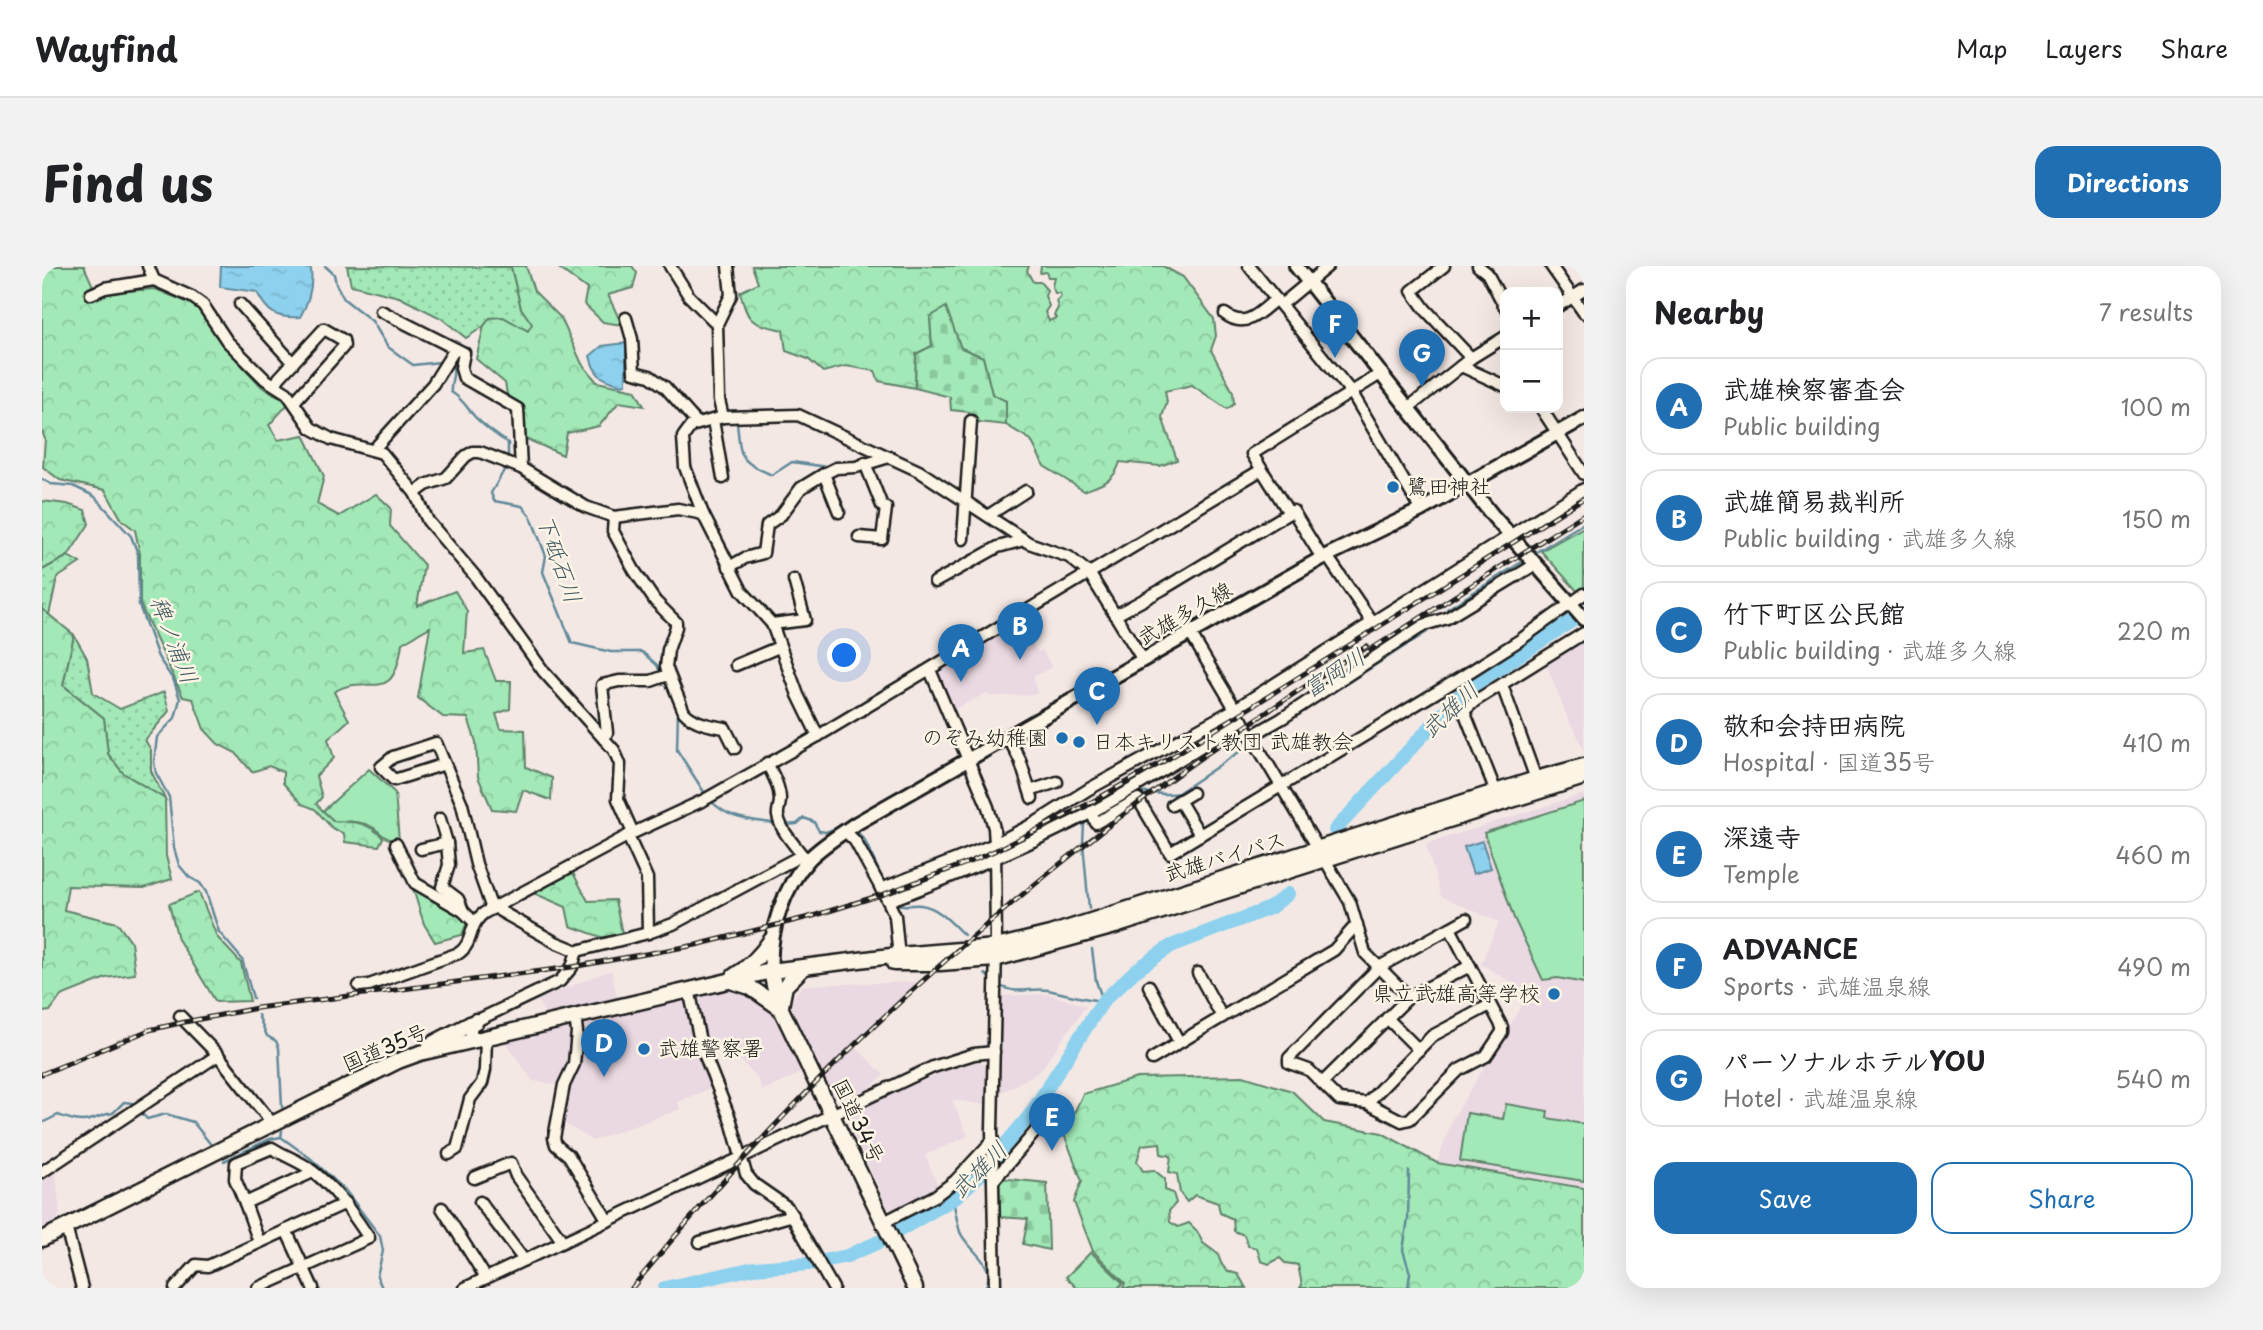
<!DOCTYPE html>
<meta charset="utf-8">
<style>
body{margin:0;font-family:"Playpen Sans","Klee One",sans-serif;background:#f2f2f2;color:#202124}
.controls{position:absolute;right:21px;top:21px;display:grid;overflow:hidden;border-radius:14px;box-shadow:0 7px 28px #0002}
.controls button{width:63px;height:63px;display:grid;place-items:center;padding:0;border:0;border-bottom:2px solid #e0e0e0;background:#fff;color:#202124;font:35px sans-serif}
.you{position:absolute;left:803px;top:390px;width:24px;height:24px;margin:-18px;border:5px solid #fff;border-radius:50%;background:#1a73e8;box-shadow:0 0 0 10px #1a73e833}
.badge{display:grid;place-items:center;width:46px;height:46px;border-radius:50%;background:#1f6fb2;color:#fff;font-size:23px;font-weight:700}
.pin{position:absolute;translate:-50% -58px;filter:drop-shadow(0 2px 4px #0008)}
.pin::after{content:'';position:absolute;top:37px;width:24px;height:21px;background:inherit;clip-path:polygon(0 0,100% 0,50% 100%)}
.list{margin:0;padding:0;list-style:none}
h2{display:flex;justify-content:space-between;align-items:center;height:91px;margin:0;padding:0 28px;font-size:30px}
h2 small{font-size:23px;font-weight:400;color:#757577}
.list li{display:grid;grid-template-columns:46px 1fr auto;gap:21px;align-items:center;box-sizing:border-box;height:98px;margin:0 14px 14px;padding:0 14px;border:2px solid #e0e0e0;border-radius:21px}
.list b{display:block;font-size:26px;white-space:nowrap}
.list p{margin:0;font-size:23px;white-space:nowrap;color:#757577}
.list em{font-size:23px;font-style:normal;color:#757577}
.actions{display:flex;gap:14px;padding:21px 28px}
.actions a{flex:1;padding:16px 0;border:2px solid #1f6fb2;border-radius:21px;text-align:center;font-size:24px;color:#1f6fb2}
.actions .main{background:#1f6fb2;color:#fff}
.map{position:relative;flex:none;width:1542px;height:1022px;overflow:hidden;border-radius:21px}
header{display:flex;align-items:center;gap:42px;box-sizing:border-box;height:98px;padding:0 35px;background:#fff;border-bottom:2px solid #e0e0e0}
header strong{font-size:33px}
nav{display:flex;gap:38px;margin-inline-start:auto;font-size:24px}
.intro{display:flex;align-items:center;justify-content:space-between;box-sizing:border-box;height:168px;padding:0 42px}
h1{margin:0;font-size:49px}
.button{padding:18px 32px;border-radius:21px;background:#1f6fb2;color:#fff;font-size:24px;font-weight:700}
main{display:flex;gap:42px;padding:0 42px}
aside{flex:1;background:#fff;border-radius:21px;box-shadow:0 7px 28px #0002}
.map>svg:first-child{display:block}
.built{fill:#ead8e2}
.grass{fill:url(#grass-dots);stroke:#5f826a;stroke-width:2}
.forest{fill:url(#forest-crowns);stroke:#5f826a;stroke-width:2}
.cemetery{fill:url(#cemetery-stones);stroke:#5f826a;stroke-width:2}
.park{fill:#a2e9b7;stroke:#5f826a;stroke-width:2}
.water{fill:url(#water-ripples);stroke:#60899a;stroke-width:2}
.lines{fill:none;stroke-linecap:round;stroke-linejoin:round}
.stream{stroke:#60899a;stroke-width:2.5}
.river{stroke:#8dd1ee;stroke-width:14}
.minor-casing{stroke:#1c1c1c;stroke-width:15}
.major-casing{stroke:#1c1c1c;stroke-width:18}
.highway-casing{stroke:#1c1c1c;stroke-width:19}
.minor{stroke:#fcf5e5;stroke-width:10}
.major{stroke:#fcf5e5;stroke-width:12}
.highway{stroke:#fcf5e5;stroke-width:14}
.rail-casing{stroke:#1c1c1c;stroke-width:5}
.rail{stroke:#fcf5e5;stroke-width:2.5;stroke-dasharray:8;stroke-linecap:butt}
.poi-dot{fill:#1f6fb2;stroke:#fcf5e5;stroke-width:2.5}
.labels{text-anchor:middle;stroke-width:5;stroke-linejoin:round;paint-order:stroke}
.poi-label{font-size:21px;fill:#1c1c1c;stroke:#fcf5e5;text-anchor:start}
.street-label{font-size:21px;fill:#1c1c1c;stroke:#fcf5e5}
.water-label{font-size:23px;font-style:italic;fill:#445b66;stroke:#fcf5e5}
</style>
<header>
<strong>Wayfind</strong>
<nav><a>Map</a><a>Layers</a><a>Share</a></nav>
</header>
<div class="intro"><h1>Find us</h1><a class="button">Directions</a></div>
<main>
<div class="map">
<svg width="1542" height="1022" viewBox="0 0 1542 1022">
<defs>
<pattern id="grass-dots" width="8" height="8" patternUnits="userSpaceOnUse" patternTransform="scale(1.75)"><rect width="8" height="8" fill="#a2e9b7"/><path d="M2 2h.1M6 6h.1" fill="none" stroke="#8bc79d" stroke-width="1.8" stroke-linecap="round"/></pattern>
<pattern id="forest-crowns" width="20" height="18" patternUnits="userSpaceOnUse" patternTransform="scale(1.75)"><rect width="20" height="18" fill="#a2e9b7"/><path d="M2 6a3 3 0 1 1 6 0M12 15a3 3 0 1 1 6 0" fill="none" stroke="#8bc79d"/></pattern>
<pattern id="cemetery-stones" width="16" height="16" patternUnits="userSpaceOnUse" patternTransform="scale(1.75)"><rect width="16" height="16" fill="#a2e9b7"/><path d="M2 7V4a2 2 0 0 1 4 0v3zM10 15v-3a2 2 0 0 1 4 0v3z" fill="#8bc79d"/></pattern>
<pattern id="water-ripples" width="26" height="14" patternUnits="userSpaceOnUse" patternTransform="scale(1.75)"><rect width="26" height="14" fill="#8dd1ee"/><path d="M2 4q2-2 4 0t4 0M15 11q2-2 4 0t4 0" fill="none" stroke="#79b3cc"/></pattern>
</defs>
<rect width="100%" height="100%" fill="#f4e8e4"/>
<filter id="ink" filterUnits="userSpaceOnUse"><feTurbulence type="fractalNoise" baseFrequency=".0143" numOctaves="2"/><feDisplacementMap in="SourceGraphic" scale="14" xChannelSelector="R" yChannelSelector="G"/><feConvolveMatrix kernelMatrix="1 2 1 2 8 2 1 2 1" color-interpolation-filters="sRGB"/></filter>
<g filter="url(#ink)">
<!-- built -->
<g class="built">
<path d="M975 353 996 386 1000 384 1010 401 991 411 995 427 991 429 947 430 945 427 908 445 895 413 897 402Z"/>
<path d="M1539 372 1542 373V485L1534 466 1527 456 1503 394Z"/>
<path d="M1542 528V922L1395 897 1410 854 1484 733 1481 723 1439 698 1457 656 1399 630 1384 578Z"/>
<path d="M569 704 576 735 504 749 495 734Z"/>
<path d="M875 716 810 777 842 809 823 826 789 833 748 737 761 719Z"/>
<path d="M690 721 722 734 737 754 759 807 720 825 716 813 685 780 665 787 651 730Z"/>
<path d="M1006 728 1044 740 997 806 956 828 957 730Z"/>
<path d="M645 731 671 821 636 836 638 843 550 875 521 856 537 756Z"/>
<path d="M532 758 528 800 518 819 491 815 463 776Z"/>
<path d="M934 796H939L946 804V839L910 834 926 870 883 889 897 923 857 943 846 942 805 854 811 846 898 807Z"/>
<path d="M13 900 18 949 9 960 0 964V909Z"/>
</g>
<!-- grass -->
<g class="grass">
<path d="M305 0 469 1 479 42 491 58 486 65 461 51 448 52 442 60 424 72 399 52 357 31 309 19Z"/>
<path d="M26 290 38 297 15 312 7 349 0 343V304Z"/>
<path d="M32 369 45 392 51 427 78 443 122 426 127 445 103 474 109 484V505L123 533 81 507 66 488 62 452 21 419Z"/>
</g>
<!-- forest -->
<g class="forest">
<path d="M0 0H42L54 27 113 23 157 41 195 94 220 121 247 137 227 159 236 174 262 169 282 210 275 238 297 250 334 228 349 242 348 260 382 299 375 340 413 325 425 345 422 387 442 384 454 415H469L468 443 454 448 459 463 483 464 484 501 510 512 509 534 481 524 474 545 450 543 436 511 434 476 426 452 401 451 376 432 388 361 360 377C351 445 326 404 292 426L307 454 286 473 292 492 274 510 280 531 274 538 292 555C312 555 328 557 341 572L337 580 303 576 302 568 290 562 273 543 260 538 241 517V506L227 500 210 506 194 487 176 478 162 463 151 433 141 431 98 338V288L93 264 80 254 63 224 18 214 1 201 3 173 0 165Z"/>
<path d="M444 0H484L492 25 519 52 540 98 555 116 593 124 602 140 577 136 557 160 525 167 521 189 482 172C483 151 488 142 466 134L463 117 434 93 442 60 448 52 461 51 486 65 490 58 479 42 469 1Z"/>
<path d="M514 0H590L595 7 591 22 566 29 580 59 561 56 542 38 545 23Z"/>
<path d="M710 0H987L985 5 991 16H998L1005 24 1003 30 1007 40 1003 46 1007 55 1014 52 1012 49 1016 42 1014 35 1019 30 1017 27H1013L1010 21 1012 11H1006L1004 6 998 7 999 0H1121L1141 11 1172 53 1174 70 1169 84 1191 126 1192 138 1185 143 1150 119 1123 125 1125 136 1120 151 1135 194 1118 200 1078 196C1072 216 1060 218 1042 225L1002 200 989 174 964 159V135L950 129 941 91 919 82 888 51 890 80 874 88 873 122 837 115 833 105 804 100 781 106 766 93 744 85 741 64C708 56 707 59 698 26L716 17Z"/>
<path d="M0 235 25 238 43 244 47 258 26 290 0 304Z"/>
<path d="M0 343 32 369 21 419 62 452 66 488 81 507 123 533 124 590 130 613 102 622 26 620 22 644 75 657 89 676 93 708 64 712 19 730 8 745 0 746Z"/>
<path d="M531 607 546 635 573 634 580 667 562 672 528 660 524 641 489 626Z"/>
<path d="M386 618 412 632 425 656 420 669 393 676 382 658 371 623Z"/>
<path d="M157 626 175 671 199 697 208 735 174 736 136 673 127 638Z"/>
<path d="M1201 810 1250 825 1282 856 1340 867 1395 897 1542 922V1022H1258L1260 1019 1256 999 1243 997 1238 992 1227 998 1219 995 1215 982 1206 980 1202 969 1192 965 1191 953 1178 947 1176 937 1153 929 1145 936 1138 927 1135 908 1127 906 1129 890 1119 888 1118 877 1100 879 1095 895 1101 905 1112 904 1123 913V924L1131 927 1134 937 1127 945 1128 956 1136 961 1147 957 1155 965 1161 977 1176 988C1179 1000 1183 1006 1196 1008L1204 1022H1081L1083 1017 1051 985 1032 936 1040 915 1022 868 1041 828 1095 812Z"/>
</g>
<!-- cemetery -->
<g class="cemetery">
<path d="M904 41 919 82 941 91 950 128 964 135V159L926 155 927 146 909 144 908 131 873 122 874 88 890 80 888 51Z"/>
<path d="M957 912 1005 917 1007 984 981 978 986 953 957 951Z"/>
</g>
<!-- park -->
<g class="park">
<path d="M1542 261V324L1537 327 1499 285Z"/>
<path d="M327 503 353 527 357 575C340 572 344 571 332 562 322 555 304 555 292 555L281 545Z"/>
<path d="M1542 535V717L1516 712 1501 714 1472 652 1442 567Z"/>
<path d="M1464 838 1506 845 1505 852 1542 858V915L1418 895 1425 847 1461 853Z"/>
<path d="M1049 986 1081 1017 1076 1022H1035L1024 1011Z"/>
</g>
<!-- water -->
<g class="water">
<path d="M179 0H253L269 3C271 20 267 36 258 51 235 53 225 47 215 26L178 21Z"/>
<path d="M584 77V118L579 119C560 112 553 111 548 90L560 80Z"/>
<path d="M1440 575 1449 602 1431 608 1422 581Z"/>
</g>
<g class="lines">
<!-- stream -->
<g class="stream">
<path d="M283 0 292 8 294 18 302 33 330 55 346 81 371 99 398 96 411 101C413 110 408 116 409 126 421 133 424 141 433 151 443 161 454 169 466 177V194"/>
<path d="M682 0 684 21"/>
<path d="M695 157C699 193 696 194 730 209L750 196 785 201"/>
<path d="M464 201 449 227 452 235 480 240 489 251 504 290 501 306 530 377 569 386H600L615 399 619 408"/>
<path d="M0 213 9 218 31 220 52 230 89 270 96 288 97 339 116 391 132 415 138 433 133 452 115 471 112 496 114 507 127 531 132 582 137 599 147 611 158 617 164 626 177 666 200 693 211 732"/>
<path d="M1491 288 1542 257"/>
<path d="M1405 343 1483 294"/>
<path d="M622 414 636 444 635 484 664 529"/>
<path d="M1216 474 1385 366"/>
<path d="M668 534C688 555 708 553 735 558"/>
<path d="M1056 550C1069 542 1086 529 1102 527 1113 526 1124 530 1136 527L1206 480"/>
<path d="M742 559 755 558 762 552 772 556 777 565 784 566 802 559"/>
<path d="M814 565 822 573 842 616"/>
<path d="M856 638C864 641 871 638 879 639 898 642 909 657 922 669"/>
<path d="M1047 643 1041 577 1042 558 1050 553"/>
<path d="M943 708 951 715"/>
<path d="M956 719C978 730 986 721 1006 724 1024 728 1042 733 1061 735L1054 715 1050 683"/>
<path d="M216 749 225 770 234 775 237 782 240 841"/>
<path d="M0 857 16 849C25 852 37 857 47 854 56 852 61 848 71 847L82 836 90 837 105 853 124 848 151 856 170 880"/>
<path d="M240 865 239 871 268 892 303 924 338 970 341 985 335 1010 340 1022"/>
<path d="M182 895 228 873 239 871"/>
<path d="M911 933C913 944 915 956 918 966 926 985 957 998 943 1022"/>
<path d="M1366 1022 1368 1007 1361 984 1366 953 1367 905"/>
</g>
<!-- river -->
<g class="river">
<path d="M1293 564 1421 426 1542 347"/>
<path d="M623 1022 712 1002 767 998 805 990 839 975 911 933 939 908 988 849 1061 735 1093 705 1129 680 1228 642 1246 628"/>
</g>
<!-- minor casing -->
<g class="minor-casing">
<g id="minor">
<path d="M106 0 112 14 150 31 161 39 185 75 223 113 245 127 269 162 289 173 340 187 373 227 386 255 433 310 502 406 572 484 578 498 576 533 591 567"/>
<path d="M628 0 647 30 675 58 677 134 681 151"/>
<path d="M1207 0 1310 127 1379 244"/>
<path d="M1402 0 1370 25 1383 43 1429 92"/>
<path d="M1436 0 1445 7 1463 41"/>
<path d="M1509 0 1542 47"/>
<path d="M49 28 63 22 112 14"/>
<path d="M198 38 251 97"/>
<path d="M1239 39 1286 0"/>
<path d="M1516 40 1542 24"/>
<path d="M339 45 422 87 419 102 422 112 476 143 479 202"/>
<path d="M1183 48C1204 64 1218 46 1234 33"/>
<path d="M584 52 590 73 592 106 608 110 623 121 655 157"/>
<path d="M675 58 689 29 686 0"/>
<path d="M1419 100 1463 120"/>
<path d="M234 118 237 112 282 63 301 74 302 80 252 136"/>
<path d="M1366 142 1429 92 1463 71"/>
<path d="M1499 142 1542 208"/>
<path d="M671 154 681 212"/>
<path d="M332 183 391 118 413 83"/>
<path d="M782 208 797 246"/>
<path d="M373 227 384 219 404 212 424 190 431 186H438L479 202 544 241 572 251 636 243 661 248"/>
<path d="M947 249 984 225"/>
<path d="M572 251 571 265 592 304 613 335 634 356V361L626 384 624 401 642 446C652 457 669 460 683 462L693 482"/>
<path d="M817 271 840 273 844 242 840 240 823 197"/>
<path d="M921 273 929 155"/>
<path d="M1285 290 1330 356"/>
<path d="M1280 292 1251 245 1247 247 1210 188 1340 107"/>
<path d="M687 301 703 292 721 287 725 259 739 249 759 222 782 208 794 202 814 201 847 191"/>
<path d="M893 316 956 281 982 274"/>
<path d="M1074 349 1121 323 1247 247"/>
<path d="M730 358 763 354 752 314"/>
<path d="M1148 367 1308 636 1323 687 1367 731"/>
<path d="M694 399 737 381"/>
<path d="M888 404 946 541 952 562 953 578 954 681 950 864 953 1022"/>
<path d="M1460 419 1494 513"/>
<path d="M776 470 756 429 730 358 700 325 661 248 643 201 641 171 649 160 681 151 756 149 877 205 987 277 1027 291 1047 307 1101 394"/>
<path d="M1209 470 1239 453 1382 359 1405 352 1494 298"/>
<path d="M966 471 978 494 990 532"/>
<path d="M562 473 565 467 560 419 577 415H609L626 409"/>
<path d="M725 497C731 509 738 521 738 534 738 540 735 545 736 550 739 565 751 577 760 589"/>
<path d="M403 498 352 514 339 501 351 491 394 477 420 538 434 598 450 643"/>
<path d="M988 525 1015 516"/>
<path d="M1454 526 1422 445 1433 435 1542 367"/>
<path d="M1137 534 1158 569"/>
<path d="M1130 539 1150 527"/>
<path d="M1049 546 1054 557 1096 533 1128 587 1418 412 1478 374 1542 328"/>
<path d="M398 553 405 577"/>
<path d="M803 565 813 575 846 635"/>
<path d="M586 570 605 612 606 667"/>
<path d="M354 578 373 617 421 645"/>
<path d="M379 583 405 577 407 599 400 621 416 633 421 645 432 656"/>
<path d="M839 623 953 578 993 557 1047 523 1193 443 1542 223"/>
<path d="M456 641 458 645 513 676 535 685 606 667 631 658 760 589 767 593"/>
<path d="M1408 662 1460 761V766L1444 790 1417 804 1368 853 1360 855 1325 837 1297 834 1267 804 1247 797V792L1337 701Z"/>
<path d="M1408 662 1424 653"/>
<path d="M857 692 853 650 846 635C915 609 983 581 1048 547 1100 519 1150 486 1200 454"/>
<path d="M1156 707 1180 751"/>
<path d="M317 720 327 719 417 687C432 677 426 658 442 647L591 567 662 534 776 470 1219 204"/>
<path d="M1107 720 1137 776"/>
<path d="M647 723 659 780 689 855 704 908 712 918 745 941 791 1022"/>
<path d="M138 750 176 789 230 857"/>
<path d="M533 750 535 766 532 798 522 819 512 872 514 879 527 890 566 955"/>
<path d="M1345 752 1377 784"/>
<path d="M429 774V762L434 755 518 715 530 701 535 685"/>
<path d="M1110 793 1292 684 1315 658"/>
<path d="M1280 817 1367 731 1428 700"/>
<path d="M1325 837 1390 770 1448 739"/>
<path d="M407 888 415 883 428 833 440 817 443 804 444 770"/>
<path d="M0 906 176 789"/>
<path d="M432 912 469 897 474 910 521 976"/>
<path d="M952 914 993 866 1009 841"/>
<path d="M438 936 482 994"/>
<path d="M203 937 193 913 194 897 230 882C241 889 254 894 265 901 292 920 309 945 327 972L216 1022"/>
<path d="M400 942 444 1012"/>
<path d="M842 956 893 930 913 915 951 874"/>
<path d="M24 961 40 1022"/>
<path d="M244 964 271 1022"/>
<path d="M217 976 203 937 271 906"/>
<path d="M658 976 751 949"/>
<path d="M133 1022 154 999 166 1000 304 937"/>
<path d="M423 1022 891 801 932 788 952 786"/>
</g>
</g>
<!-- major casing -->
<g class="major-casing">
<g id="major">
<path d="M1254 0 1451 250 1542 353"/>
<path d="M729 705C726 667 741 622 767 593 781 579 799 568 815 557L1280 292 1379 244 1542 152"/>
</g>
</g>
<!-- highway casing -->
<g class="highway-casing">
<g id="highway">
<path d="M852 697H898L953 693 1073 660 1542 511"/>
<path d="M729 705 734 729 739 743 873 1022"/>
<path d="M692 710C708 701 719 689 729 674"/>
<path d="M689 715 708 721 738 742"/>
<path d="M739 740 743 720 762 701"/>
<path d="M388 779 434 755"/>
<path d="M0 973 356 795 378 787 729 705 857 689 954 681 1008 668 1494 513 1542 500"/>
</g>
</g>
<!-- minor -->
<use href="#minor" class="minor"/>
<!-- major -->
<use href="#major" class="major"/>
<!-- highway -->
<use href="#highway" class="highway"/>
<!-- rail casing -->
<g class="rail-casing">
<g id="rail">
<path d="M1320 389 1542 248"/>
<path d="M0 808 107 764 143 756 215 742 530 701 654 679 771 650 842 628 930 595 963 580 1048 537 1131 490 1542 232"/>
<path d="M590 1022C738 839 913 674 1102 533 1174 479 1249 429 1325 380"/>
</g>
</g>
<!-- rail -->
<use href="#rail" class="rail"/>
</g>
</g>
<!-- markers -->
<g class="poi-dot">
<circle cx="1351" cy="221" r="7"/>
<circle cx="1020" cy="472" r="7"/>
<circle cx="1037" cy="476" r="7"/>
<circle cx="1512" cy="728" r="7"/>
<circle cx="602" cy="783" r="7"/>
</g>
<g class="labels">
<!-- poi labels -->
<g class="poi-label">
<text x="1365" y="228">鷺田神社</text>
<text x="1006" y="479" text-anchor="end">のぞみ幼稚園</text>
<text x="1051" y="483">日本キリスト教団 武雄教会</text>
<text x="1498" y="735" text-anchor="end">県立武雄高等学校</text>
<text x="616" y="790">武雄警察署</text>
</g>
<!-- street labels -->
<g class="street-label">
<text transform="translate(1143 348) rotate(-30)" y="7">武雄多久線</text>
<text transform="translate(1183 591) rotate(-17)" y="7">武雄バイパス</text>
<text transform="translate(343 782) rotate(-23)" y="7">国道35号</text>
<text transform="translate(816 855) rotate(64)" y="7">国道34号</text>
</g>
<!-- water labels -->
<g class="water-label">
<text transform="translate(517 293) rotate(71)" y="8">下砥石川</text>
<text transform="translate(132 374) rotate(69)" y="8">稗ノ浦川</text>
<text transform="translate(1292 407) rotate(-33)" y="8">富岡川</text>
<text transform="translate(1408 444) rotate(-43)" y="8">武雄川</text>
<text transform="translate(937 904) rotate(-45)" y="8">武雄川</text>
</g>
</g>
</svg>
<div class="controls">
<button>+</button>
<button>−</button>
</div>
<div class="you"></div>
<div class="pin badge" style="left:919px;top:416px">A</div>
<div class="pin badge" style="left:978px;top:394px">B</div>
<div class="pin badge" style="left:1055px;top:459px">C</div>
<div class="pin badge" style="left:562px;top:811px">D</div>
<div class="pin badge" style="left:1010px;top:885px">E</div>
<div class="pin badge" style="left:1293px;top:92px">F</div>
<div class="pin badge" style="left:1380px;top:121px">G</div>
</div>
<aside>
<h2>Nearby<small>7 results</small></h2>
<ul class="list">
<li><span class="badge">A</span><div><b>武雄検察審査会</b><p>Public building</p></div><em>100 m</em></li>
<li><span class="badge">B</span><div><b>武雄簡易裁判所</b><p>Public building · 武雄多久線</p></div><em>150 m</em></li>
<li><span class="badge">C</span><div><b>竹下町区公民館</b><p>Public building · 武雄多久線</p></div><em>220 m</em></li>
<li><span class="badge">D</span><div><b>敬和会持田病院</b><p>Hospital · 国道35号</p></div><em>410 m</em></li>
<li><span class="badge">E</span><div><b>深遠寺</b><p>Temple</p></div><em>460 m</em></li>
<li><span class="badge">F</span><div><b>ADVANCE</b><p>Sports · 武雄温泉線</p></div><em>490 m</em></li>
<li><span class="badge">G</span><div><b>パーソナルホテルYOU</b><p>Hotel · 武雄温泉線</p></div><em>540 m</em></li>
</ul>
<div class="actions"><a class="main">Save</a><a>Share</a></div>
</aside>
</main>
